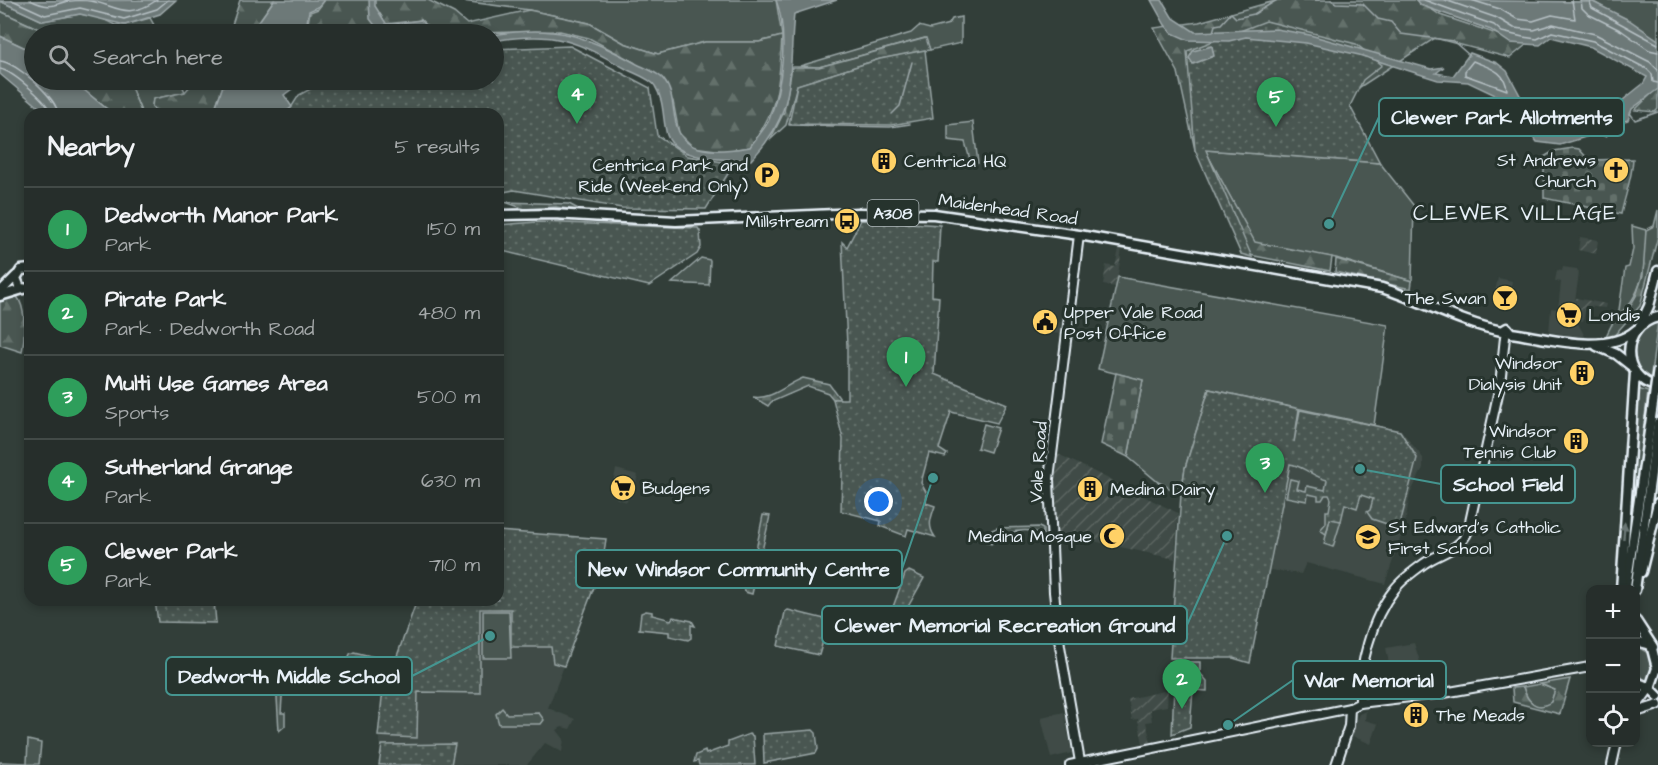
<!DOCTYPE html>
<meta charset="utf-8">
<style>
body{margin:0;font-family:"Architects Daughter",sans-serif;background:#2e3633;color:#f1f3f6}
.controls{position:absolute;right:18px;bottom:18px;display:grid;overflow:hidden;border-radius:12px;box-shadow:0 3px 9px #0003}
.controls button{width:54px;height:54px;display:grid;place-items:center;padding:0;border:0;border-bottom:2px solid #424a47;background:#262e2b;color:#f1f3f6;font:30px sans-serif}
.you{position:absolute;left:879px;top:502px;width:21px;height:21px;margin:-15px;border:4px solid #fff;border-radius:50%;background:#1a73e8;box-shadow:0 0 0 9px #1a73e833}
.badge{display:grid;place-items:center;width:39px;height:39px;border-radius:50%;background:#8bbbb9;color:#fff;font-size:20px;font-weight:700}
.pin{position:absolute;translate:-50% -50px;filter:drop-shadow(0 2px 3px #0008)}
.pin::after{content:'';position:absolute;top:32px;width:21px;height:18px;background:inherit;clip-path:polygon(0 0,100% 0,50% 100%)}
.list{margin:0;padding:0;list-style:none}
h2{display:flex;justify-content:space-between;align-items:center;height:78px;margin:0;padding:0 24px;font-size:26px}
h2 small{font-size:20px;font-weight:400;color:#a4a8a9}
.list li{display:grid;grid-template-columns:39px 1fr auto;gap:18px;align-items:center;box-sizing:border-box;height:84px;padding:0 24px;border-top:2px solid #424a47}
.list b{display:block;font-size:22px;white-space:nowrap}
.list p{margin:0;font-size:20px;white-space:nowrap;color:#a4a8a9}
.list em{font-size:20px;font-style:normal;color:#a4a8a9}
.icon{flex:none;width:33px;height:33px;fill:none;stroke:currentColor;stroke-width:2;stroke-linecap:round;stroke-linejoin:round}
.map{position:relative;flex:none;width:1658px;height:765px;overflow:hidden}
.search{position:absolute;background:#262e2b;box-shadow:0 3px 9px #0003;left:24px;top:24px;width:480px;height:66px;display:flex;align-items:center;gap:15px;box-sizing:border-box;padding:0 21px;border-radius:33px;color:#a4a8a9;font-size:22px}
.panel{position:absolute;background:#262e2b;box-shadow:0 3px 9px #0003;left:24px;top:108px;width:480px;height:498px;border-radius:18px}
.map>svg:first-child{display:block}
.built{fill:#3f4b46}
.industrial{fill:url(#industrial-furrows)}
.green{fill:#495651;stroke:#98a4a4;stroke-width:1.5}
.forest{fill:url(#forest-firs);stroke:#98a4a4;stroke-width:1.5}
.cemetery{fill:url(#cemetery-stones);stroke:#98a4a4;stroke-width:1.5}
.park{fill:url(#park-dots);stroke:#98a4a4;stroke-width:1.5}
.water{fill:#6d7978;stroke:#9ea9ab;stroke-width:1.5}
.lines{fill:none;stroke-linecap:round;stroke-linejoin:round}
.shore{stroke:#b7c1c5;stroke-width:1.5}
.stream{stroke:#9ea9ab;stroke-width:1.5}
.secondary-casing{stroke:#e8f1f8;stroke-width:12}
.primary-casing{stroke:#e8f1f8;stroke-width:13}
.secondary{stroke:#26332d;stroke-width:8}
.primary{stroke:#26332d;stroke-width:8}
.primary-bridge-casing{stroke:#e8f1f8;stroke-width:13;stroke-linecap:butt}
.primary-bridge{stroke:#26332d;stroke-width:8}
.oneway{fill:#6a7674}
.labels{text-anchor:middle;stroke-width:6;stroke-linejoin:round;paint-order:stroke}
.shield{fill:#26332d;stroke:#aeb8bb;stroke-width:1.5}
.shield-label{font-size:16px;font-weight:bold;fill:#e8f1f8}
.poi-label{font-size:18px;fill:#e8f1f8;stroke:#26332d;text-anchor:end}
.street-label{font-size:18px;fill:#e8f1f8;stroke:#26332d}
.quarter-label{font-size:21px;letter-spacing:1.5px;fill:#e8f1f8;stroke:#26332d}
.leader{fill:none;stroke:#459590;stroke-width:2}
.callout-dot{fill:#459590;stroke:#26332d;stroke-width:2}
.callout{fill:#26332d;stroke:#459590;stroke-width:2}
.callout-label{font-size:20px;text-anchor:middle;font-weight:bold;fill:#e8f1f8}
</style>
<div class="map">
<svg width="1658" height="765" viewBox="0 0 1658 765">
<defs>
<pattern id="industrial-furrows" width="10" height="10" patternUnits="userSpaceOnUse" patternTransform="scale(1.5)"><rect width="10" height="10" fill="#3f4b46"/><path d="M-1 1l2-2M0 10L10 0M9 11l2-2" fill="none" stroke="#5b6561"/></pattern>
<pattern id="forest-firs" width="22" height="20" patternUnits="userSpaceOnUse" patternTransform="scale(1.5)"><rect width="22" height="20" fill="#495651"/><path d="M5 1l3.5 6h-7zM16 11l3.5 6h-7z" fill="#636f6b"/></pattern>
<pattern id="cemetery-stones" width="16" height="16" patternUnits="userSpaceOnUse" patternTransform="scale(1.5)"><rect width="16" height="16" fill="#495651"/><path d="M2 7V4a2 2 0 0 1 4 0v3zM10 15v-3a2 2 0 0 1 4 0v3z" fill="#636f6b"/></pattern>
<pattern id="park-dots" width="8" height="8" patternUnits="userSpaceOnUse" patternTransform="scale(1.5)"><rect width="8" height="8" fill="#495651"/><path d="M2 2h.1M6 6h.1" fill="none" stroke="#636f6b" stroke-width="1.8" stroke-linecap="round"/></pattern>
</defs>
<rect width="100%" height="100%" fill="#323e39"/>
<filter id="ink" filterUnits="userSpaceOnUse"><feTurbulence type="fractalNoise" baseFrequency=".0167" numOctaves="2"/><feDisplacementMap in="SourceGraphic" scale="12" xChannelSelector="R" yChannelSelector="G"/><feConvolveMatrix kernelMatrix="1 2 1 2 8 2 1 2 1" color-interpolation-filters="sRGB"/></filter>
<g filter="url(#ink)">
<!-- built -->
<g class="built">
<path d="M1563 267 1577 269 1579 273 1573 315 1586 338 1549 332 1551 308 1558 309 1561 282 1555 281 1557 270 1562 271Z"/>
<path d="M1498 278 1512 281 1508 304 1493 300Z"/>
<path d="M1033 319 1061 322 1060 334 1032 330Z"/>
<path d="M1299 409 1401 430 1423 458V468L1410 494 1405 524 1385 584 1306 563 1301 574 1270 570Z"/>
<path d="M616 469 638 475 635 487 630 486 627 502 617 499 611 492Z"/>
<path d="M498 531 606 539 602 566 548 708 575 719 570 729 562 727 557 730 564 739 562 752 545 743 527 765H379L383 751 378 736 382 698 417 600H498Z"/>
<path d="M1414 643 1429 690 1368 696 1364 679 1391 675 1386 648Z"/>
<path d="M1366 711 1365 720 1378 724 1371 744 1350 735 1359 714Z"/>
<path d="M1064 712 1072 753 1051 758 1041 717Z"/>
</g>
<!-- industrial -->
<g class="industrial">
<path d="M1580 237 1598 240 1596 254 1578 250Z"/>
<path d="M1119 249H1122L1116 287 1103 285 1106 265 1115 267Z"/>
<path d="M1576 298 1606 304 1605 308 1586 306 1583 321 1576 320 1573 315Z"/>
<path d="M1056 453 1178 513 1175 559 1066 535H1055Z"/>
<path d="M1168 690 1167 706 1150 709 1152 721 1146 722 1151 742 1143 744 1138 719 1132 720 1128 699Z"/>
</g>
<!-- green -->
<g class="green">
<path d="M455 0H776L782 36 759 42H705L658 54 624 43 589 23 529 10Z"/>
<path d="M1579 0H1658V40L1594 2Z"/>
<path d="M0 1 43 21 80 14 101 18 115 25H125L150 18 155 27 151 34H50L0 11Z"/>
<path d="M961 17V43L930 50 925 38 819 67 800 66 911 33 919 26 930 29 949 24 952 19Z"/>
<path d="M128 80H180L185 92 153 99 152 106 157 114H142Z"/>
<path d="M973 122V123L978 163H971L965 142 948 140V125Z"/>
<path d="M1205 150 1380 163 1414 206 1412 281 1336 258 1255 243Z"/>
<path d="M1632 226 1646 230C1646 261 1644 298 1616 316L1619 310 1625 268 1629 267 1633 249Z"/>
<path d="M701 258 710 260 709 285 672 283Z"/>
<path d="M1118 277 1388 325 1374 425 1209 389 1185 468 1181 494 1158 482 1128 457 1143 380 1098 369Z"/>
<path d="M1658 321 1650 381C1627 362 1625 330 1658 321Z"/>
<path d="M1638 389 1648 392 1627 561Z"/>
<path d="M984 424 998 428 990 452 977 448Z"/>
<path d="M1330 518 1341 521 1333 547 1324 544Z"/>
<path d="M1039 527 1043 529V535C1027 526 1005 531 991 544L973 537 997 528Z"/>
<path d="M483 611H509L511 658H483Z"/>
<path d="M1636 646 1650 654 1653 673 1647 681 1636 673Z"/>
<path d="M276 681 283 682 281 713H285V726L279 731Z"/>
<path d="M1540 684 1555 690 1551 702C1536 712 1527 701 1523 687Z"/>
<path d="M502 708 507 714 539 713 544 720 541 724H499L496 714Z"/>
<path d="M28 740 41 743 39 764 0 765V762L27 763Z"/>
</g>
<!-- forest -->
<g class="forest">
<path d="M240 0H274L250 34H229Z"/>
<path d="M325 0H428L454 13 467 24 529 10 589 23 624 43 658 54 705 42H759L782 36C779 84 780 107 750 147L724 151 693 147 679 133 673 101 634 62 589 38 560 31 435 34 421 20 377 25 374 34H306L310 12 318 9Z"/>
<path d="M1278 0H1418L1440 15 1527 44 1510 58 1435 38 1343 98 1205 150 1255 242 1332 257 1330 271 1250 255 1195 150 1178 72 1154 28 1199 22Z"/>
<path d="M0 11 50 34H34V52L0 36Z"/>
<path d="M926 38 930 50 880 59 797 85 786 125 770 140 784 112 792 67H819Z"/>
<path d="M72 80H128L142 114H113Z"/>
<path d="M195 80H225L213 114H157L152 106 153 99 185 92Z"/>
<path d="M1658 87V109L1655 112 1635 110Z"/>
<path d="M505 202 569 204 582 211 556 207 525 209Z"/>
<path d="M1658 210V236L1640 306 1612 338 1606 336 1616 316 1629 308 1636 296 1643 275 1646 230 1654 226Z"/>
<path d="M1336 259 1412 281 1411 289 1335 272Z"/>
<path d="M16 295C27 308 25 336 22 352L0 345V300Z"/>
<path d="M803 378 829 384 840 399H833L828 393 808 386 771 402 768 406 753 397C772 400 785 385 803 378Z"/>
<path d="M1570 679 1560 714 1513 702 1512 688 1523 687C1527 701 1536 712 1551 702L1555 690 1540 684Z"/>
</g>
<!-- cemetery -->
<g class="cemetery">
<path d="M1573 148 1579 149 1589 160 1633 159C1632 179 1625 195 1621 214L1544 198V157L1554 151Z"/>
<path d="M1116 373 1143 380 1128 457 1101 444Z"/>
</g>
<!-- park -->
<g class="park">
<path d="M1266 21 1356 44 1382 65 1363 80 1350 106 1380 163 1206 150 1252 257 1241 254 1195 150 1187 51Z"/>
<path d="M570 46 650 88 657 135 688 156 734 164 706 209 622 208 514 190 498 193V114H287L299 95 327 80H494V49Z"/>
<path d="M925 50 933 118 891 125 789 124 797 85 880 59Z"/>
<path d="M861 220 940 225 938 262H933L932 296 939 297 934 374 1007 404 997 423 951 412 939 449 947 454 945 457 929 453 921 483 927 494 926 503 935 506C931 518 927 526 935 537L908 529 906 536 880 526 881 521 841 511 843 439 833 399H847V345L842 242 847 247Z"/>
<path d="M537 222 698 228 700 231 701 247 697 254 649 286 498 250V225Z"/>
<path d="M1209 389 1299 409 1294 442 1300 410 1400 431 1417 458 1399 528 1372 519 1367 512 1370 510 1373 499 1361 495 1357 508 1345 504 1341 521 1330 519 1326 534 1320 530 1326 523V511H1329L1331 499 1329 495H1325L1322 500H1318V496L1308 494 1307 501 1286 497 1290 479 1299 481 1297 489 1306 491 1307 486 1325 490 1327 480C1312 476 1305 467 1290 464L1250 663 1233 658H1170L1181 494 1185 468Z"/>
<path d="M763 515 770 516 752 594 745 592 740 583 754 560Z"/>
<path d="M498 531 606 539 602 566 564 666 553 663 551 647H511V609H480V693L418 692 417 738 378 736 382 698 417 600H498Z"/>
<path d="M909 571 924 578 900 621 895 620 890 634 885 629 905 574Z"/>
<path d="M155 600H214L216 623 158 622Z"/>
<path d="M788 610 829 620 819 655 778 646 785 612Z"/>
<path d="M646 611 652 612V615L671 620 673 617 692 621 695 626 691 625V638L688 640 669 636V632L639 629 641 613Z"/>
<path d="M354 652 387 660 376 696 337 687 350 654Z"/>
<path d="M1175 662H1200V673L1207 681V691L1193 690 1190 727 1172 734Z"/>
<path d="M813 730 816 733 818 749 816 753 764 763 763 734Z"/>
<path d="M749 734 753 736 755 765H699L698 761 694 762 696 755 705 751 706 754 728 746V742Z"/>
<path d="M455 744 451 765H379L382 745Z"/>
</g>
<!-- water -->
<g class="water">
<path d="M176 0 160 14 125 25 80 14 43 21 0 1Z"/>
<path d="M274 0H324L318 7 309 11 305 34H250Z"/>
<path d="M369 0H375V6L387 25 421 20 435 34H417L409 30 377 34V28L370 19Z"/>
<path d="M776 0H837L794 14C788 76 798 111 751 160 729 160 676 161 667 135 662 118 665 102 655 86 651 79 636 74 628 70 576 41 555 30 494 41V35C554 24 585 35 637 64 645 68 659 73 664 80 676 95 671 116 679 132 690 157 729 150 750 147 756 138 765 129 769 120 782 87 789 34 776 0Z"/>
<path d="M1151 0H1162L1172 17 1195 32 1276 29 1310 35 1431 69 1444 67 1436 73 1453 76 1470 53 1497 63 1507 71 1537 127 1550 135C1589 134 1614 106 1643 84L1647 77 1591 47 1551 37 1540 45 1510 43 1491 30 1420 5 1416 0 1593 2 1629 20 1658 40V89L1632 109 1628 120 1612 125 1606 137 1598 133 1560 145 1537 142 1508 101 1468 82 1438 80 1359 55 1306 43 1246 37 1229 41 1188 40 1172 33 1165 25Z"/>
<path d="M0 36 34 52V80H72L113 114H47L0 74Z"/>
<path d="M1212 46 1214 56 1193 64 1189 58 1193 51Z"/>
<path d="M225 80H304L284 95 292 107 283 114H213Z"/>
</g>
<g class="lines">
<!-- shore -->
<g class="shore">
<path d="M12 0 45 15 80 8 124 19 157 9 168 0"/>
<path d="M30 0C57 13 55 0 80 0 113 0 122 24 157 0"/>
<path d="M1424 0 1494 25 1502 32 1523 37 1537 39 1552 32 1593 41 1647 69 1652 74 1653 82 1658 83"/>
<path d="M1445 0 1497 18 1514 28 1534 30 1553 24 1595 34 1650 62 1658 70"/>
<path d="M1471 0 1500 9 1517 19 1533 21 1552 15 1575 19 1572 0"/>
<path d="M1581 0 1582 8 1588 14 1622 31 1649 50 1658 52"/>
<path d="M1589 0 1592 8 1658 44"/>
<path d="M0 61C16 62 57 98 58 114"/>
<path d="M1473 61C1489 68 1505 70 1507 90L1465 75V71Z"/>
<path d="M0 69C12 71 49 102 51 114"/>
</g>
<!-- stream -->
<g class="stream">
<path d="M1311 0H1319"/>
<path d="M1331 0 1336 3 1363 4 1378 19 1391 22 1401 34 1453 41 1469 55"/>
<path d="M1213 32 1215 25 1221 24 1231 13 1236 18 1254 14 1277 0"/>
<path d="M1630 113 1635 120 1658 112"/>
<path d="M892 114 900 106 912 62"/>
<path d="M789 125 890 127 910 124"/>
</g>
<!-- secondary casing -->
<g class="secondary-casing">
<g id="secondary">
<path d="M1079 235 1049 479 1054 592 1060 646 1080 762"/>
<path d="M1360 703C1359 667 1371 619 1394 590 1402 579 1415 570 1425 563 1441 552 1460 550 1468 531L1500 385 1505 337"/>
<path d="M1636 707 1650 688"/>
<path d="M1636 712 1658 705"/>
<path d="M1070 765 1350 708 1360 703 1444 693 1590 667"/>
<path d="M1336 765 1349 726 1350 708"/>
<path d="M1612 765 1617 742"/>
</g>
</g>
<!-- primary casing -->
<g class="primary-casing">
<g id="primary">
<path d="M498 215 553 214 676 221 858 213 934 214 1079 235 1382 288C1423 301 1460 323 1502 331L1507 328 1511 333C1547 338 1607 356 1636 330"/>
<path d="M30 269 21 270 16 278 20 288 30 289"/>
<path d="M0 292 16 276"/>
<path d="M0 296 23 289"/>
<path d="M1658 317C1620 326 1619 378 1658 387"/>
<path d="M1640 325 1649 306 1658 271"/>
<path d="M1597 346 1616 354 1630 365"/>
<path d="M1641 572 1658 503"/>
<path d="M1626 587 1651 418"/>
<path d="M1621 590 1635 372"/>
<path d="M1635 590 1658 423"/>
<path d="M1636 621 1653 647"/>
<path d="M1636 641 1651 645"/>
<path d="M1636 682 1650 688 1658 696"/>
<path d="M1650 688 1657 668 1651 645"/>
</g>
</g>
<!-- secondary -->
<use href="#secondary" class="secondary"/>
<!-- primary -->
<use href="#primary" class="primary"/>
<!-- primary-bridge casing -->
<g class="primary-bridge-casing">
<path id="primary-bridge" d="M1651 418 1658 369"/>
</g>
<!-- primary-bridge -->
<use href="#primary-bridge" class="primary-bridge"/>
</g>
<!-- one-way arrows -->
<defs><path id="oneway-solid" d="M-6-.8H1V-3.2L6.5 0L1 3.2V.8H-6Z" transform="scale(1.5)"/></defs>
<use class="oneway" href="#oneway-solid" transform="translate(1624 531) rotate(-86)"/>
</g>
<!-- icons -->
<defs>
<g id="building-disc" transform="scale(1.35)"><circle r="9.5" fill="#ffd166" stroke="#26332d"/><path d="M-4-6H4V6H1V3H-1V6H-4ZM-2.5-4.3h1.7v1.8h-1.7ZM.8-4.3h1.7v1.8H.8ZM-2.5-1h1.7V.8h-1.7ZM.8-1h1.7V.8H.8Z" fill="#111"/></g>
<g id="church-disc" transform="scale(1.35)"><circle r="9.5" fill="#ffd166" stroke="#26332d"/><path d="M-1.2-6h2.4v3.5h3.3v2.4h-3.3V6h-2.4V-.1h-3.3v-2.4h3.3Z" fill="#111"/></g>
<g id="parking-disc" transform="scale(1.35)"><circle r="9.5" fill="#ffd166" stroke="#26332d"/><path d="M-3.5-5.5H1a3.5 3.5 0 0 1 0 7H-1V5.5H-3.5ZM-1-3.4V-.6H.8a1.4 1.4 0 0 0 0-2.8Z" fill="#111"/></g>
<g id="bus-disc" transform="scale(1.35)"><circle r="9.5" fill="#ffd166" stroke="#26332d"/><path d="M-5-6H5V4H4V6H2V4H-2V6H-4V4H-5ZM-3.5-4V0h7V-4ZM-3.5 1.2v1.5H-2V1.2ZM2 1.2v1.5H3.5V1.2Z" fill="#111"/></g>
<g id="bar-disc" transform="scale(1.35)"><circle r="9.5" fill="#ffd166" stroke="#26332d"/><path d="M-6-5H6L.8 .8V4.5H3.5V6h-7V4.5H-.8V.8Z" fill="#111"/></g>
<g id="supermarket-disc" transform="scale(1.35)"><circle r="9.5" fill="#ffd166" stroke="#26332d"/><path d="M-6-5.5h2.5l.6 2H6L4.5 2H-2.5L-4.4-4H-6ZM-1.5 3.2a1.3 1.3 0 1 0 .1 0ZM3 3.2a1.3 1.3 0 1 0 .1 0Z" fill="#111"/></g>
<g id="civic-disc" transform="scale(1.35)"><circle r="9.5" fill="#ffd166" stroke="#26332d"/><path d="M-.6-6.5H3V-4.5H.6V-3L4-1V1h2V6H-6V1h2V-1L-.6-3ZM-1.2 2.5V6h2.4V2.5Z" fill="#111"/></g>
<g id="mosque-disc" transform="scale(1.35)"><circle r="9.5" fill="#ffd166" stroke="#26332d"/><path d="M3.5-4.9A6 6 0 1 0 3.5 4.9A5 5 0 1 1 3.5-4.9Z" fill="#111"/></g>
<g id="school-disc" transform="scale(1.35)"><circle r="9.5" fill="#ffd166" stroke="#26332d"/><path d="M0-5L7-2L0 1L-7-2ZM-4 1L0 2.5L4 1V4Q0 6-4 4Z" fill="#111"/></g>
</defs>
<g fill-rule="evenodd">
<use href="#building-disc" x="884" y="161"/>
<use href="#church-disc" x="1616" y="170"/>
<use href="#parking-disc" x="767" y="175"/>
<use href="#bus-disc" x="847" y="221"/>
<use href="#bar-disc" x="1505" y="298"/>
<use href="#supermarket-disc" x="1569" y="315"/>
<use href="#civic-disc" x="1045" y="322"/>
<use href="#building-disc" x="1582" y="373"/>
<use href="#building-disc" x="1576" y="441"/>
<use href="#supermarket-disc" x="623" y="488"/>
<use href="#building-disc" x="1090" y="489"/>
<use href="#mosque-disc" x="1112" y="536"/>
<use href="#school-disc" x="1368" y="537"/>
<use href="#building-disc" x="1416" y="715"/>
</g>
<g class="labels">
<!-- shield labels -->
<rect class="shield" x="867.5" y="200" width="51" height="26" rx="4.5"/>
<g class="shield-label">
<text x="893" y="219">A308</text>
</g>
<!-- poi labels -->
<g class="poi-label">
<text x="1596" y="166">St Andrews<tspan x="1596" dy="21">Church</tspan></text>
<text x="904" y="167" text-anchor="start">Centrica HQ</text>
<text x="748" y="171">Centrica Park and<tspan x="748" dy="21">Ride (Weekend Only)</tspan></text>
<text x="828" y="227">Millstream</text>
<text x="1486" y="304">The Swan</text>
<text x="1064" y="318" text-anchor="start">Upper Vale Road<tspan x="1064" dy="21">Post Office</tspan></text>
<text x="1588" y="321" text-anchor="start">Londis</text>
<text x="1562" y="369">Windsor<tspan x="1562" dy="21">Dialysis Unit</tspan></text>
<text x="1556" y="437">Windsor<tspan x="1556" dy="21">Tennis Club</tspan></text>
<text x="642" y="494" text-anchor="start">Budgens</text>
<text x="1110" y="495" text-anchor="start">Medina Dairy</text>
<text x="1388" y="533" text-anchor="start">St Edward's Catholic<tspan x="1388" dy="21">First School</tspan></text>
<text x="1092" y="542">Medina Mosque</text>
<text x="1436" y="721" text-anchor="start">The Meads</text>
</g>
<!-- street labels -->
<g class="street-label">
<text transform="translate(1008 209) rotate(8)" y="6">Maidenhead Road</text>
<text transform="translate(1038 462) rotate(-86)" y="6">Vale Road</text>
</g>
<!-- quarter labels -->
<g class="quarter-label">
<text x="1515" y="220">CLEWER VILLAGE</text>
</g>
</g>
<!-- callouts -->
<path class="leader" d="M1329 224L1379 117M1360 469L1441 484M933 478L902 569M1227 536L1187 625M490 636L412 676M1228 725L1293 680"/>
<g class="callout-dot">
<circle cx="1329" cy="224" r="6"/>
<circle cx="1360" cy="469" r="6"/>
<circle cx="933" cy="478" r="6"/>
<circle cx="1227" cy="536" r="6"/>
<circle cx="490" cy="636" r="6"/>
<circle cx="1228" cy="725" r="6"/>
</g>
<g class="callout">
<rect x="1379" y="98" width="245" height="38" rx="6"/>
<rect x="1441" y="465" width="134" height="38" rx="6"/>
<rect x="576" y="550" width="326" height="38" rx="6"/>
<rect x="822" y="606" width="365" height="38" rx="6"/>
<rect x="166" y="657" width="246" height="38" rx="6"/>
<rect x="1293" y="661" width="153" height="38" rx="6"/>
</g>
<g class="callout-label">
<text x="1502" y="124">Clewer Park Allotments</text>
<text x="1508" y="491">School Field</text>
<text x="739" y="576">New Windsor Community Centre</text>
<text x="1005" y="632">Clewer Memorial Recreation Ground</text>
<text x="289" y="683">Dedworth Middle School</text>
<text x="1369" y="687">War Memorial</text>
</g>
</svg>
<div class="controls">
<button>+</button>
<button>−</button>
<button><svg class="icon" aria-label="locate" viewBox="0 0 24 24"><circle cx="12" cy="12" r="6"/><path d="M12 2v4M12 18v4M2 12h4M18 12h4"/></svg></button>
</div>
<div class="you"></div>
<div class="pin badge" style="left:906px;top:387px;background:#2e9e5b">1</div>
<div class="pin badge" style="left:1182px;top:709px;background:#2e9e5b">2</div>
<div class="pin badge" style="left:1265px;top:493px;background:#2e9e5b">3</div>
<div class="pin badge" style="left:577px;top:124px;background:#2e9e5b">4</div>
<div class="pin badge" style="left:1276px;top:127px;background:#2e9e5b">5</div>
<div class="search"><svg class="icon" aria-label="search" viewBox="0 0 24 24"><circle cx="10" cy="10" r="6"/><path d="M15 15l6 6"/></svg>Search here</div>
<section class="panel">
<h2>Nearby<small>5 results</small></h2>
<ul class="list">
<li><span class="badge" style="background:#2e9e5b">1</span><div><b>Dedworth Manor Park</b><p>Park</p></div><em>150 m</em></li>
<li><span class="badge" style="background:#2e9e5b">2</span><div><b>Pirate Park</b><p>Park · Dedworth Road</p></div><em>480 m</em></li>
<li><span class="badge" style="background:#2e9e5b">3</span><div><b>Multi Use Games Area</b><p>Sports</p></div><em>500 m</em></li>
<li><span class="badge" style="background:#2e9e5b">4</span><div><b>Sutherland Grange</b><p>Park</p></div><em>630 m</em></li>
<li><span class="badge" style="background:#2e9e5b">5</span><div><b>Clewer Park</b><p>Park</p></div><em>710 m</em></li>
</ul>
</section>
</div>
